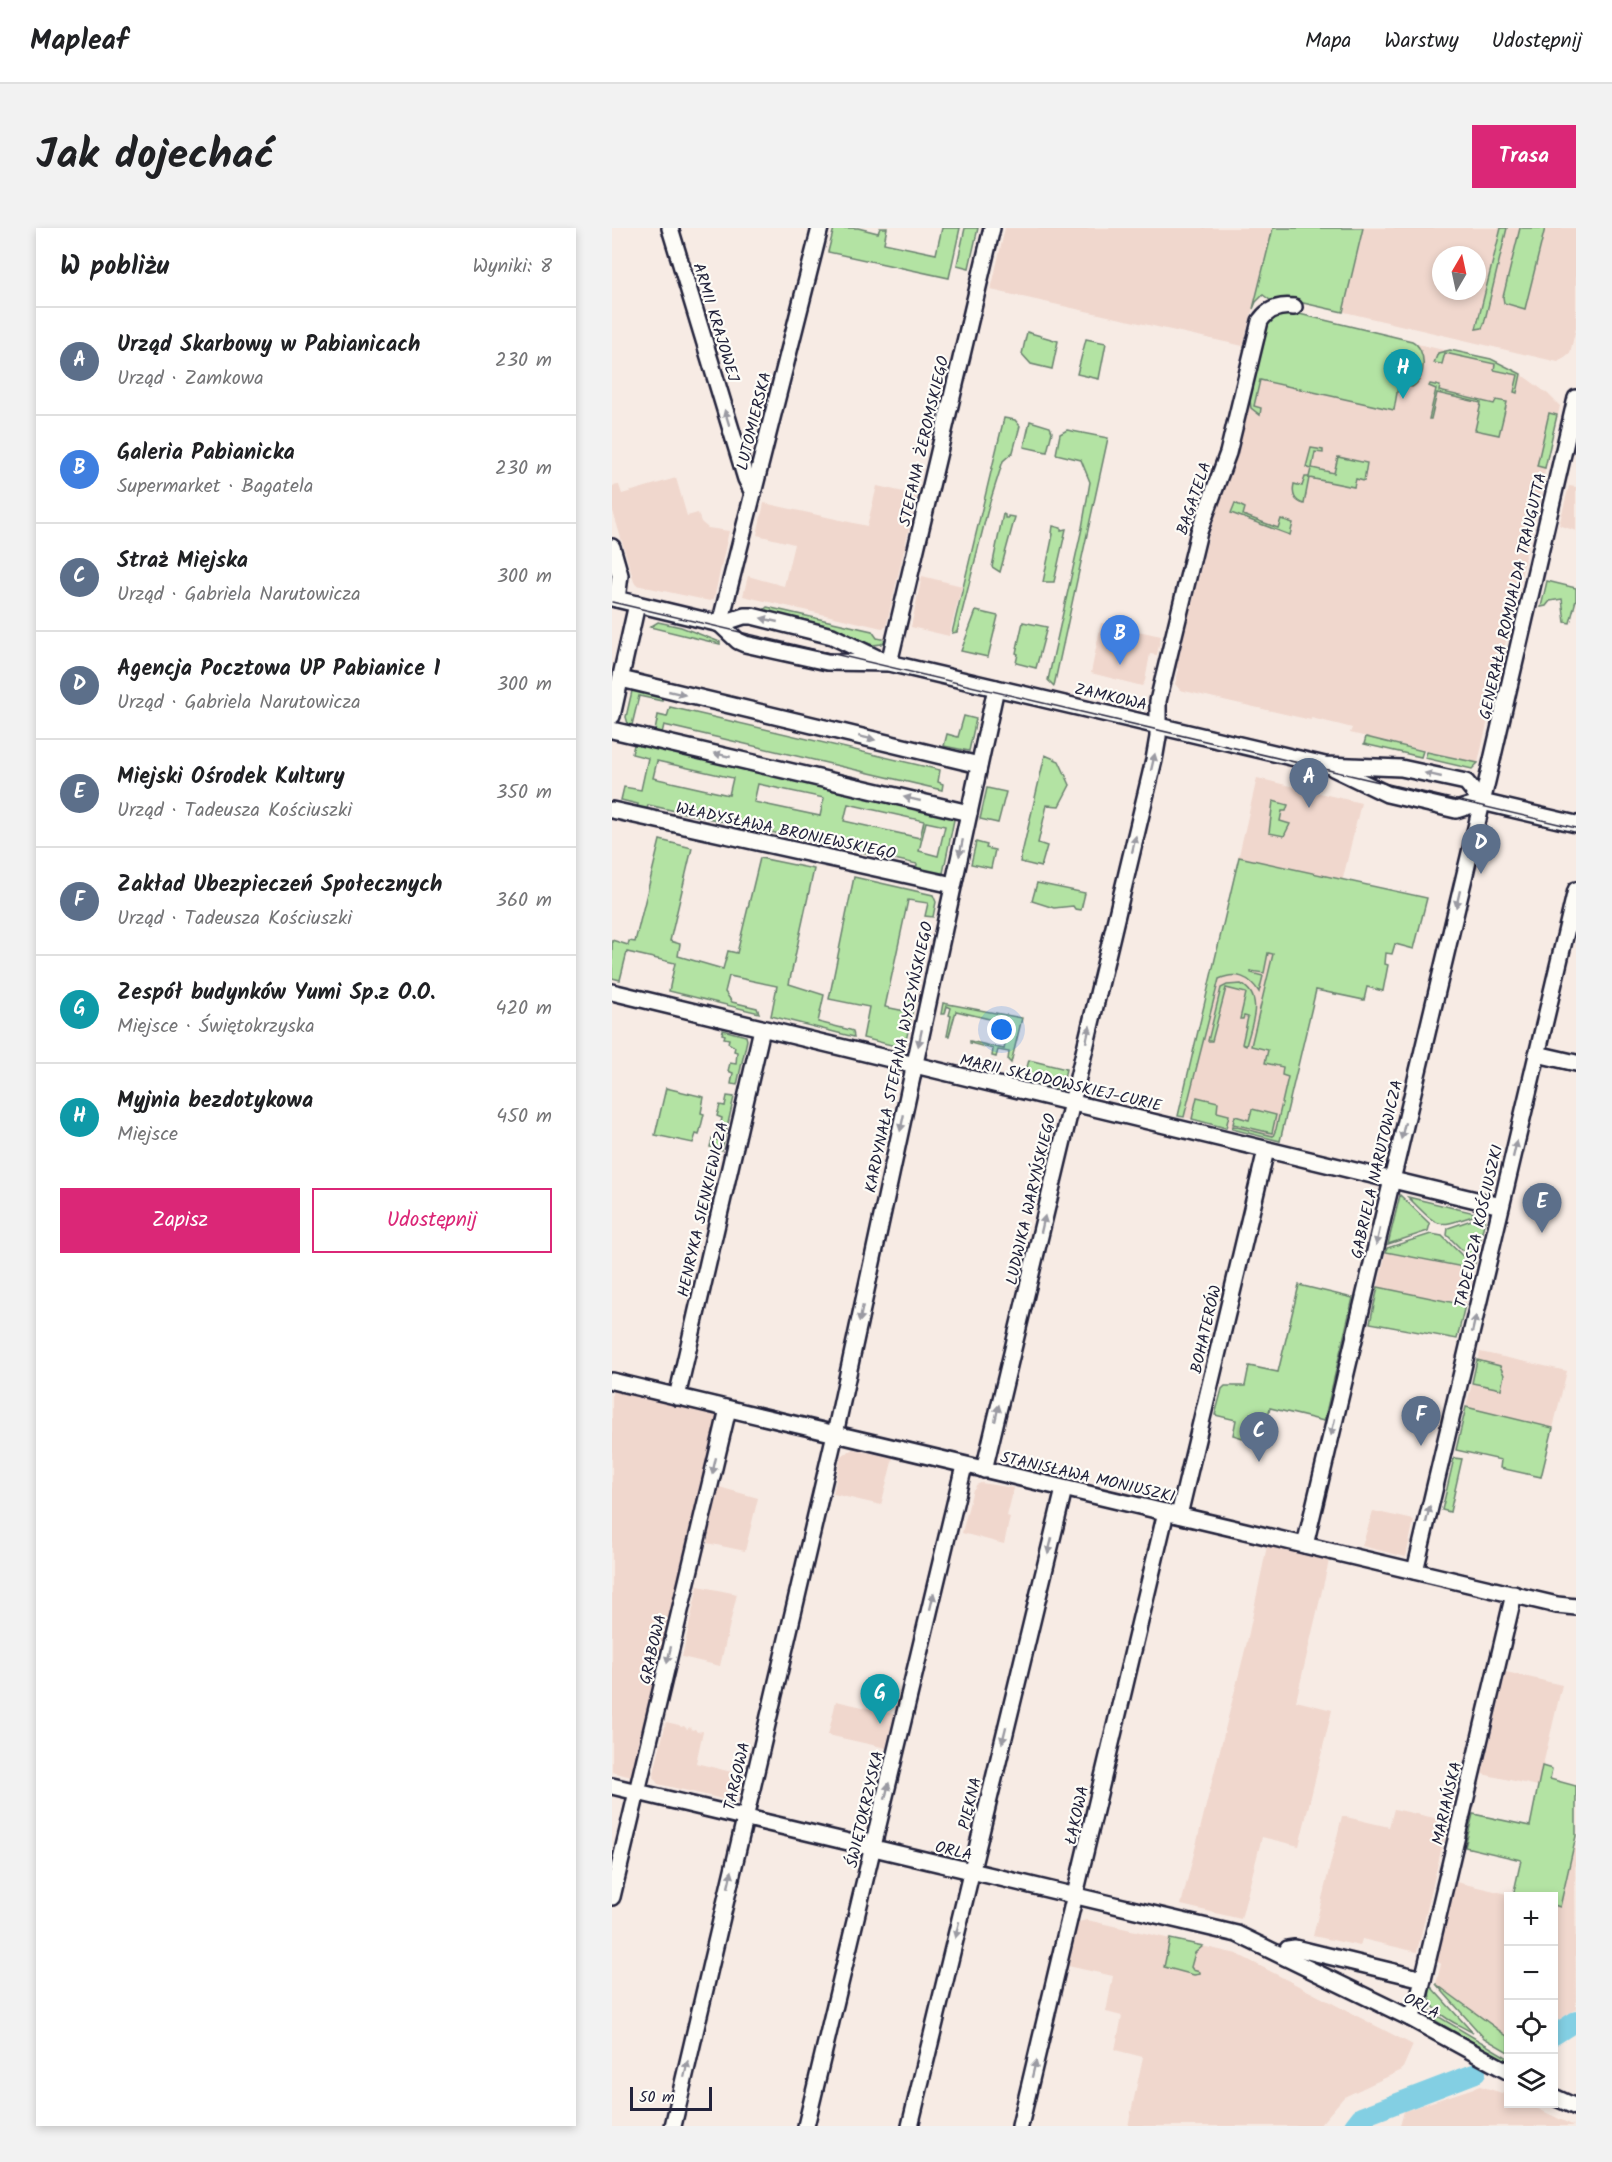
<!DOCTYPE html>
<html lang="pl">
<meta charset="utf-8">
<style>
body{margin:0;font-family:Kalam,sans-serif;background:#f2f2f2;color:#202124}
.controls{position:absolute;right:18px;bottom:18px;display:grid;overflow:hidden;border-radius:0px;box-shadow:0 3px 9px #0003}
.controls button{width:54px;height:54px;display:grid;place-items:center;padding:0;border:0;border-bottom:2px solid #e0e0e0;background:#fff;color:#202124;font:30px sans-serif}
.compass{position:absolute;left:820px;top:18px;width:54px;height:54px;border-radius:50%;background:#fff;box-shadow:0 3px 9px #0003;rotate:9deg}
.scale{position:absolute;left:18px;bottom:15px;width:82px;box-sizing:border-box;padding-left:6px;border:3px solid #22223b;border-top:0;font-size:16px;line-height:21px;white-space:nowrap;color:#22223b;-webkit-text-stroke:4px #fdfcf7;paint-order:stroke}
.you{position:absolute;left:390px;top:802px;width:21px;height:21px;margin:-15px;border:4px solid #fff;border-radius:50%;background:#1a73e8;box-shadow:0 0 0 9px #1a73e833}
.badge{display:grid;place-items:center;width:39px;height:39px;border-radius:50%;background:#db2777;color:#fff;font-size:20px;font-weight:700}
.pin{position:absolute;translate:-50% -50px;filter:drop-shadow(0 2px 3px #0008)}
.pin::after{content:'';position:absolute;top:32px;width:21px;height:18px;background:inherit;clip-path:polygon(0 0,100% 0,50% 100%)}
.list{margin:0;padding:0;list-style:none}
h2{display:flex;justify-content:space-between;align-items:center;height:78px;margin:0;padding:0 24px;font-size:26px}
h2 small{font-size:20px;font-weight:400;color:#757577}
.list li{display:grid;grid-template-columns:39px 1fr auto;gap:18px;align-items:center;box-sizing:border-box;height:108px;padding:0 24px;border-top:2px solid #e0e0e0}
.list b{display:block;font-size:22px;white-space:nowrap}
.list p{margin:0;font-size:20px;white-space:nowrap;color:#757577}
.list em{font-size:20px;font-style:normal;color:#757577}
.actions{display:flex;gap:12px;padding:18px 24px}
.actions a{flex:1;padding:14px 0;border:2px solid #db2777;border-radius:0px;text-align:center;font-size:21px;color:#db2777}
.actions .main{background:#db2777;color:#fff}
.icon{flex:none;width:33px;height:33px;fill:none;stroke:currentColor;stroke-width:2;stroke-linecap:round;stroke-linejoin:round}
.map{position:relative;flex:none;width:964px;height:1898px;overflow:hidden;border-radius:0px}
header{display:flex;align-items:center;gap:36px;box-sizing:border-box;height:84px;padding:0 30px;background:#fff;border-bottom:2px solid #e0e0e0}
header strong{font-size:28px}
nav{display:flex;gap:33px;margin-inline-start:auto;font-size:21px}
.intro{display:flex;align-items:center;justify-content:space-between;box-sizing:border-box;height:144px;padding:0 36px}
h1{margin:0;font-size:42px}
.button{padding:15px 27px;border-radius:0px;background:#db2777;color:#fff;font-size:21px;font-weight:700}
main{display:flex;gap:36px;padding:0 36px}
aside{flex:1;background:#fff;border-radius:0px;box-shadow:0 3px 9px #0003}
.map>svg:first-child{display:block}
.built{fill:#f0d7cd;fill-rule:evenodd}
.green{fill:#b3e3a3;stroke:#6a826f;stroke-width:1.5;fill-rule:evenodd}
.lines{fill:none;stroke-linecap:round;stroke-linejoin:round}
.river{stroke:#83cfe3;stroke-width:20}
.minor-casing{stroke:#22223b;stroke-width:20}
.minor{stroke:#fdfcf7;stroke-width:15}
.tram{stroke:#22223b;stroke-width:1.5}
.oneway{fill:#9a9aa2}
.labels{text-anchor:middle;stroke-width:4.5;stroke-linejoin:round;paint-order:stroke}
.street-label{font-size:16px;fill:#22223b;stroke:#fdfcf7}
</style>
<header>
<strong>Mapleaf</strong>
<nav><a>Mapa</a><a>Warstwy</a><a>Udostępnij</a></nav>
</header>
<div class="intro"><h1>Jak dojechać</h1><a class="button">Trasa</a></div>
<main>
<aside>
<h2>W pobliżu<small>Wyniki: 8</small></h2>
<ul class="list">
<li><span class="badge" style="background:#5c6f8a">A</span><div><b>Urząd Skarbowy w Pabianicach</b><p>Urząd · Zamkowa</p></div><em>230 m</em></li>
<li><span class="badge" style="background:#3f7fe0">B</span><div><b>Galeria Pabianicka</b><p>Supermarket · Bagatela</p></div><em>230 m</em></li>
<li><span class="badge" style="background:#5c6f8a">C</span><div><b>Straż Miejska</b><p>Urząd · Gabriela Narutowicza</p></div><em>300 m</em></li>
<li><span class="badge" style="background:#5c6f8a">D</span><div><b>Agencja Pocztowa UP Pabianice 1</b><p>Urząd · Gabriela Narutowicza</p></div><em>300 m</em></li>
<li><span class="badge" style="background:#5c6f8a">E</span><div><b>Miejski Ośrodek Kultury</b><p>Urząd · Tadeusza Kościuszki</p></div><em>350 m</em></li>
<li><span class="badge" style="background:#5c6f8a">F</span><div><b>Zakład Ubezpieczeń Społecznych</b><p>Urząd · Tadeusza Kościuszki</p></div><em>360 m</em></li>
<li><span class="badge" style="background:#0f9aa8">G</span><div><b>Zespół budynków Yumi Sp.z O.O.</b><p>Miejsce · Świętokrzyska</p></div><em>420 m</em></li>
<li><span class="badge" style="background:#0f9aa8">H</span><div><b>Myjnia bezdotykowa</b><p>Miejsce</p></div><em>450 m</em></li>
</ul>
<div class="actions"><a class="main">Zapisz</a><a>Udostępnij</a></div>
</aside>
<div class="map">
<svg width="964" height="1898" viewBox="0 0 964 1898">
<rect width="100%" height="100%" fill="#f7ebe4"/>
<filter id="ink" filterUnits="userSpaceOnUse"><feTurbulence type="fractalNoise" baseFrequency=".0167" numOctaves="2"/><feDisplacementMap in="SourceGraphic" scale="12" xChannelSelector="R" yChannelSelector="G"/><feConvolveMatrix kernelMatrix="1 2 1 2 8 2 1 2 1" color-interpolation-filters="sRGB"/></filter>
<g filter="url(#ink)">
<!-- built -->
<g class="built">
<path d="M393 0H964V100L958 125 946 134 660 67 649 50 631 118 379 62ZM829 27H865V63H829Z"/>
<path d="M676 86 883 134 909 146 936 166 948 178 866 535 738 505 740 500 725 496 699 490V492L568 462 563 456 567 441 564 440 600 295 627 221 651 110Z"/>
<path d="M64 250 75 288 86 285 89 294 96 300 117 303 102 371 98 373 24 357 22 354 0 280V258L7 257 10 266Z"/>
<path d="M265 258 305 267 274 399 270 400 131 368 136 348 172 358 182 316 145 307 152 275 255 298Z"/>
<path d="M957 258 964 259V303L947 297Z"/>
<path d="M310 348 350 358 337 408 299 399Z"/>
<path d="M489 395 549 408 545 427 538 426 533 453 530 458 479 445Z"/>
<path d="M645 550 749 575 668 913 566 888Z"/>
<path d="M774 1024 861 1041 853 1077 766 1059Z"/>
<path d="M868 1124 955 1143 941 1200 854 1179Z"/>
<path d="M0 1153 116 1181 28 1551 0 1544Z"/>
<path d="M241 1221 281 1230 269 1277 221 1266 229 1228Z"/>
<path d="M369 1255 402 1260 395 1288 398 1289 392 1316 350 1305 361 1261H363L364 1257Z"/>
<path d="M107 1259 146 1270 133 1323 95 1315Z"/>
<path d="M761 1283 802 1292 794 1329 750 1318Z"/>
<path d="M655 1318 717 1333 684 1473 720 1482 687 1618 650 1609 629 1691 569 1677 635 1414Z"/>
<path d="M86 1358 125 1366 108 1438 70 1429Z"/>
<path d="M894 1444 950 1457 926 1558 870 1546Z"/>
<path d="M224 1473 282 1486 274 1520 216 1507Z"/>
<path d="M54 1494 67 1497 69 1499 72 1498 75 1501 78 1499 80 1502 83 1501 85 1504 91 1503 84 1535 131 1547 126 1569 119 1573 46 1556 41 1549Z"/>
<path d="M782 1581 836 1593 805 1724 750 1711 748 1718 701 1708 730 1588 777 1599Z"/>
<path d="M963 1616 964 1781 942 1795V1677L948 1679Z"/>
<path d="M844 1654 904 1668H897L896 1809 824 1756 829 1736 825 1733Z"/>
<path d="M475 1692 625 1726 801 1817 790 1842 732 1869 707 1898H516L531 1829 503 1822 510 1788 494 1784 501 1748 456 1738 466 1694Z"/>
<path d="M868 1858 896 1867 897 1876H916L962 1898H788L792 1883Z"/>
</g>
<!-- green -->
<g class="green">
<path d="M222 0H246L266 5 268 0H275L272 15 324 26 330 0H348L337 50 216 24Z"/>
<path d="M353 0H366L357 40 345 37Z"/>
<path d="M661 0H751L731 84 678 72H658L651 67 644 74 641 81Z"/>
<path d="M889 0H895L872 96 870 100 864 101Z"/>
<path d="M908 0H933L913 81 892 75 891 69Z"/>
<path d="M679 84 800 113C815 121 815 151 800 159L795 158 794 161 786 159 782 182 648 152 642 178 649 180 648 187 639 180 637 164 652 99 662 88Z"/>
<path d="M415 104 446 113 440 141 419 136 410 126Z"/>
<path d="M474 111 494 115 487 151 465 146Z"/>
<path d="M838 122 879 131 909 146 905 165 902 164 906 147 882 142 883 136 833 125 830 136 822 135 826 125Z"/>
<path d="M818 156 828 158 827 163 882 176 884 172 895 174 887 207 863 202 869 175 825 165 819 191H817L824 161 817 158Z"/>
<path d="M937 185 945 187 933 240 925 238Z"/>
<path d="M392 190 403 192 408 198 401 224 391 233 377 277 345 404 340 405Z"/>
<path d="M418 193 438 199 440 204 435 224 412 219Z"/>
<path d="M455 202 496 210 442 458 436 452 470 300 478 254 469 232 444 226 448 206Z"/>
<path d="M699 220 711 222V225L703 224 700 240 722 245 726 229 755 235 752 253 744 251 742 259 697 250 692 276C681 273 680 265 682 256L690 258 693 249H697L699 241 694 239Z"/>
<path d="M623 275 633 280 631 287 666 300 669 291 681 295 678 307 619 285Z"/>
<path d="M391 286 393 287V290H396V288L403 289 388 344 380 339Z"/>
<path d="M441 298 449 300V302L454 301 442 354H431L441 306 440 305Z"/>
<path d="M935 353 964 360V372L958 395 953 394 950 371 938 373 934 378 929 379Z"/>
<path d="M155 379 260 403 265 410 274 412 269 416 261 417 226 404 148 385Z"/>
<path d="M364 383 386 388 376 429 349 423Z"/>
<path d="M46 394 69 399 108 414V416L38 399Z"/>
<path d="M411 394 435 399 424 440 404 435 406 426 404 425Z"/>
<path d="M23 461 50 467V473L27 468 20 497 16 496 14 489 20 463Z"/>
<path d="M58 479 328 542 326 554 331 556 330 562 52 497 50 505 43 503 46 487 55 489Z"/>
<path d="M352 488 364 491 357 523 332 518 335 506 346 509Z"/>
<path d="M754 509 811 523 809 529 752 516Z"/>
<path d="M23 512 343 587 330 650 304 644 305 636 36 577 34 587 24 585 26 576 9 572 12 559 29 562 36 530 20 526ZM45 533 121 550 117 567 41 550ZM146 556 212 570 208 588 142 574ZM236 576 312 593 308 610 232 593ZM314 594 333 598 326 628 307 623Z"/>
<path d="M815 524 866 535 860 541 813 530Z"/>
<path d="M433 527 447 533 458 557 447 578 435 577 426 615 435 618 429 639 408 634Z"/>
<path d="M375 560 394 564 386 595 368 591Z"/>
<path d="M661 573 676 577 674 583H670L668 593 678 596 672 608 657 605Z"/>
<path d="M48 612 80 620 58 713 68 716 66 728 111 741 116 723 125 725 148 630 202 641 177 756 212 767 206 794 238 802 241 803 242 809 159 788 165 758 117 748 113 764 120 774 145 780 147 785 57 763 63 735 15 724 8 752 0 750V712L16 717 17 713 23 714Z"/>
<path d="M364 614 375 617 374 620 383 622 379 640 359 636Z"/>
<path d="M627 629 815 670 802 721 783 716 780 726 774 725 773 736 776 737 771 763 755 759 752 772 704 762 668 913 620 901 621 898 661 908 664 901 676 849 670 847 671 839 653 835 656 822 639 818 661 726 656 725 652 745 639 743V745L651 748 647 764C638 749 624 743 607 751L572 889 566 888Z"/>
<path d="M242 649 321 667 324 674 321 689 313 688 316 675 296 672 273 779 293 783 296 771 303 772 293 817 291 820 251 810 257 779 217 771Z"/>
<path d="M425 655 473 665 469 682 463 681 461 678 442 680 420 673Z"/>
<path d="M629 756C653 769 639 797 634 818L630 816 636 789 632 788 631 791H628L634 765 614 760 600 813H596L609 760 615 757Z"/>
<path d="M331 775 410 790 399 835 396 832 397 824 386 822 384 829 380 828 381 821 358 815V813L392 821 398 796 344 783 337 808H335L339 788 337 787 339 780 335 778 333 786H329Z"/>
<path d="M111 802 134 808 135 812 125 857 119 856 121 845 116 843 118 835 124 836 125 824 122 823 123 819 116 815 117 811 112 810 113 807 110 806Z"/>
<path d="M417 832 454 841 450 861 447 863 411 854Z"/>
<path d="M54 860 92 869 89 885 92 886 87 907 84 906 81 915 43 907Z"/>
<path d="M115 868 122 869 110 922 98 919 100 911 105 912V899H108L110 890 105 888 108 877 113 878Z"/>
<path d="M585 869 606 874 605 884 617 887 614 900 580 891Z"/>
<path d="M640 881 664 887 660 905 621 896 623 888 637 892Z"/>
<path d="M788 967 818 996 816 1003 776 1016Z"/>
<path d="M796 969 867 986C823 1000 829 1002 796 969Z"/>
<path d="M874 987 863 1035 835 1007 836 1000Z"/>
<path d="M819 1006 830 1008 862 1039 861 1041 774 1024 775 1020Z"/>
<path d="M687 1057 741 1070 712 1193 658 1180 649 1215 654 1217 621 1207 624 1192 603 1187 610 1161 613 1158H633L637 1138 666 1144Z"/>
<path d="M766 1059 853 1077 845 1111 758 1095Z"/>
<path d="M865 1132 888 1138 892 1147 889 1161 860 1155Z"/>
<path d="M854 1179 941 1200 929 1249 888 1240 889 1232 844 1222Z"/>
<path d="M842 1230 850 1231 838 1284 830 1282Z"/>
<path d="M930 1538 940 1541 938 1551 964 1558V1608L948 1679 942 1677V1668H901L909 1632 853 1619 861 1586 918 1598Z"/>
<path d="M558 1711 591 1718 583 1725 579 1739 581 1742 588 1744V1746L582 1747 552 1739Z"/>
<path d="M824 1756 896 1809V1824L872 1810Z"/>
<path d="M818 1760H820L861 1805C843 1794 813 1785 818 1760Z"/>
<path d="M813 1776 822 1786 896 1830V1834L817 1789 812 1780Z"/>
</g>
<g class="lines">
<!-- river -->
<g class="river">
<path d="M942 1807 964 1793"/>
<path d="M742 1898 749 1889 864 1845"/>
</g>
<!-- minor casing -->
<g class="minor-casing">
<g id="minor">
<path d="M58 0 134 251 141 265"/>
<path d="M0 319 8 347 5 371"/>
<path d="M0 370 108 396 132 388H140L220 408 267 431"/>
<path d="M108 396 126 413 133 416 215 434 277 435 713 537 789 540 854 554 870 574"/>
<path d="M108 396 208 0"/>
<path d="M277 435 380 0"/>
<path d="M9 451 367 537"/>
<path d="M0 488 25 376"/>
<path d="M0 502 357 585"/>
<path d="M721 540 775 566 844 582 870 574 964 596"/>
<path d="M0 582 341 657"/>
<path d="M0 764 889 978"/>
<path d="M925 826 964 835"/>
<path d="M0 1153 945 1377 964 1379"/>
<path d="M65 1169 150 801"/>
<path d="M372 1242 542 532 546 509V473L587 304 616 225 648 93C656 81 667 77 682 79"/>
<path d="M567 1287 654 922"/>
<path d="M693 1317 877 545 964 170"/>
<path d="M803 1343 964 662"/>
<path d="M0 1558 625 1706 798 1790 897 1844"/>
<path d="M0 1669 116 1181"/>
<path d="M673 1729 676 1721 683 1720 811 1751"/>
<path d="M798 1790 805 1777 902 1366"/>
<path d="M942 1869 964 1879"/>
<path d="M61 1898 223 1206 384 460"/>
<path d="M194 1898 352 1238"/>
<path d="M298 1898 452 1261"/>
<path d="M408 1898 554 1284"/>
</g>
</g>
<!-- minor -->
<use href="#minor" class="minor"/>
<!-- tram -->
<path class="tram" d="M0 374 964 600"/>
</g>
<!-- one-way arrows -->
<defs><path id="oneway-solid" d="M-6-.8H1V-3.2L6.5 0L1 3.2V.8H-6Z" transform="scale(1.5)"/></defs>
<g class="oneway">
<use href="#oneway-solid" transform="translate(115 190) rotate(-107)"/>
<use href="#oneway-solid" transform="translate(157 392) rotate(-167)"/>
<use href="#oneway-solid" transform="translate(65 465) rotate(13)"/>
<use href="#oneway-solid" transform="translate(255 510) rotate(13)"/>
<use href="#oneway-solid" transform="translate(110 527) rotate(-167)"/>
<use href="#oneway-solid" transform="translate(541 534) rotate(-77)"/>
<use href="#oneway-solid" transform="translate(821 547) rotate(-167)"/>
<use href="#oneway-solid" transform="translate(300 571) rotate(-167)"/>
<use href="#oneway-solid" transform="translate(522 616) rotate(-77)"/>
<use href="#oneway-solid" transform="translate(349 620) rotate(102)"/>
<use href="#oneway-solid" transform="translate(846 671) rotate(103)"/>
<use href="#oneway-solid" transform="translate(476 806) rotate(-77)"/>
<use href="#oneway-solid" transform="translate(308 810) rotate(102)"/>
<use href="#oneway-solid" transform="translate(290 895) rotate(102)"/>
<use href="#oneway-solid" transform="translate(791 903) rotate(103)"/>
<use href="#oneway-solid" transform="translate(903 921) rotate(-77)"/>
<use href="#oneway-solid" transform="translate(431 996) rotate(-77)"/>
<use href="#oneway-solid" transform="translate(766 1009) rotate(103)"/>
<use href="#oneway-solid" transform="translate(249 1086) rotate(102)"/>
<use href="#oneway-solid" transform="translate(862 1096) rotate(-77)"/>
<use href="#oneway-solid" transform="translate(385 1185) rotate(-77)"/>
<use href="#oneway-solid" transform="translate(721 1199) rotate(103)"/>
<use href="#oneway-solid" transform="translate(102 1238) rotate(103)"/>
<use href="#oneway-solid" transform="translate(816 1286) rotate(-77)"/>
<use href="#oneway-solid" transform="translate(438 1318) rotate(104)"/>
<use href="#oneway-solid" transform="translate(320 1373) rotate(-77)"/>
<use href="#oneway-solid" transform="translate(57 1427) rotate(103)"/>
<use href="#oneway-solid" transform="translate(392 1507) rotate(104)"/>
<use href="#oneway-solid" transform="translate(275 1563) rotate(-77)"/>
<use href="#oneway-solid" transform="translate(118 1651) rotate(-77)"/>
<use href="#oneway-solid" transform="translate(345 1702) rotate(104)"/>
<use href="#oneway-solid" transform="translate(74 1841) rotate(-77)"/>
<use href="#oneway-solid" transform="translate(422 1841) rotate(-76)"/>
</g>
</g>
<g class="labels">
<!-- street labels -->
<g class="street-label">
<text transform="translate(105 94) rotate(73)" y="6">ARMII KRAJOWEJ</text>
<text transform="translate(141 193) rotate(-76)" y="6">LUTOMIERSKA</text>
<text transform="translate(311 213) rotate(-77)" y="6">STEFANA ŻEROMSKIEGO</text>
<text transform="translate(581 270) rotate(-71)" y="6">BAGATELA</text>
<text transform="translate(900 368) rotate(-77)" y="6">GENERAŁA ROMUALDA TRAUGUTTA</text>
<text transform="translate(499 468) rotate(13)" y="6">ZAMKOWA</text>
<text transform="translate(174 602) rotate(12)" y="6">WŁADYSŁAWA BRONIEWSKIEGO</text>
<text transform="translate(286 829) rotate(-78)" y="6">KARDYNAŁA STEFANA WYSZYŃSKIEGO</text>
<text transform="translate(449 854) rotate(13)" y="6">MARII SKŁODOWSKIEJ-CURIE</text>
<text transform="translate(764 941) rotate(-77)" y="6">GABRIELA NARUTOWICZA</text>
<text transform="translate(418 971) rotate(-77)" y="6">LUDWIKA WARYŃSKIEGO</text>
<text transform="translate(90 981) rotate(-77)" y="6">HENRYKA SIENKIEWICZA</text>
<text transform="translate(866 998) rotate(-77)" y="6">TADEUSZA KOŚCIUSZKI</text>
<text transform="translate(593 1101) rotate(-77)" y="6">BOHATERÓW</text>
<text transform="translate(476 1248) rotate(13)" y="6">STANISŁAWA MONIUSZKI</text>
<text transform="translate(40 1421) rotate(-77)" y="6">GRABOWA</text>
<text transform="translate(124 1548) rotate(-77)" y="6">TARGOWA</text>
<text transform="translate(357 1575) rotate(-76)" y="6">PIĘKNA</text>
<text transform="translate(834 1575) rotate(-77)" y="6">MARIAŃSKA</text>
<text transform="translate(252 1581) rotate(-77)" y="6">ŚWIĘTOKRZYSKA</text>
<text transform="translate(464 1587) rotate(-77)" y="6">ŁĄKOWA</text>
<text transform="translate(342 1622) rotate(14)" y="6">ORLA</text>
<text transform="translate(810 1777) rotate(28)" y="6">ORLA</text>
</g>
</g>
</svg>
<div class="controls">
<button>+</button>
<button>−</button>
<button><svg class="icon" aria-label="locate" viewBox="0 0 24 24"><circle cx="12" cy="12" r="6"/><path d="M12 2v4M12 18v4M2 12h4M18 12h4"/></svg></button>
<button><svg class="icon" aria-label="layers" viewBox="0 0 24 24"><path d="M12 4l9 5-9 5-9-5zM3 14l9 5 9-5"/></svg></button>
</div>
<svg class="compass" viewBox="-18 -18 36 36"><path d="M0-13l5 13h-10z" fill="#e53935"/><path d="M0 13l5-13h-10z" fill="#757577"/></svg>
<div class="scale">50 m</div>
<div class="you"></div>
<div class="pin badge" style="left:697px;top:580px;background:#5c6f8a">A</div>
<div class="pin badge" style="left:508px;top:437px;background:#3f7fe0">B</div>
<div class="pin badge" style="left:647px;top:1234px;background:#5c6f8a">C</div>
<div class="pin badge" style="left:869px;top:646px;background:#5c6f8a">D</div>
<div class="pin badge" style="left:930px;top:1005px;background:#5c6f8a">E</div>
<div class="pin badge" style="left:809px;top:1218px;background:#5c6f8a">F</div>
<div class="pin badge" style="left:268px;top:1496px;background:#0f9aa8">G</div>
<div class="pin badge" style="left:791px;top:171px;background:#0f9aa8">H</div>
</div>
</main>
